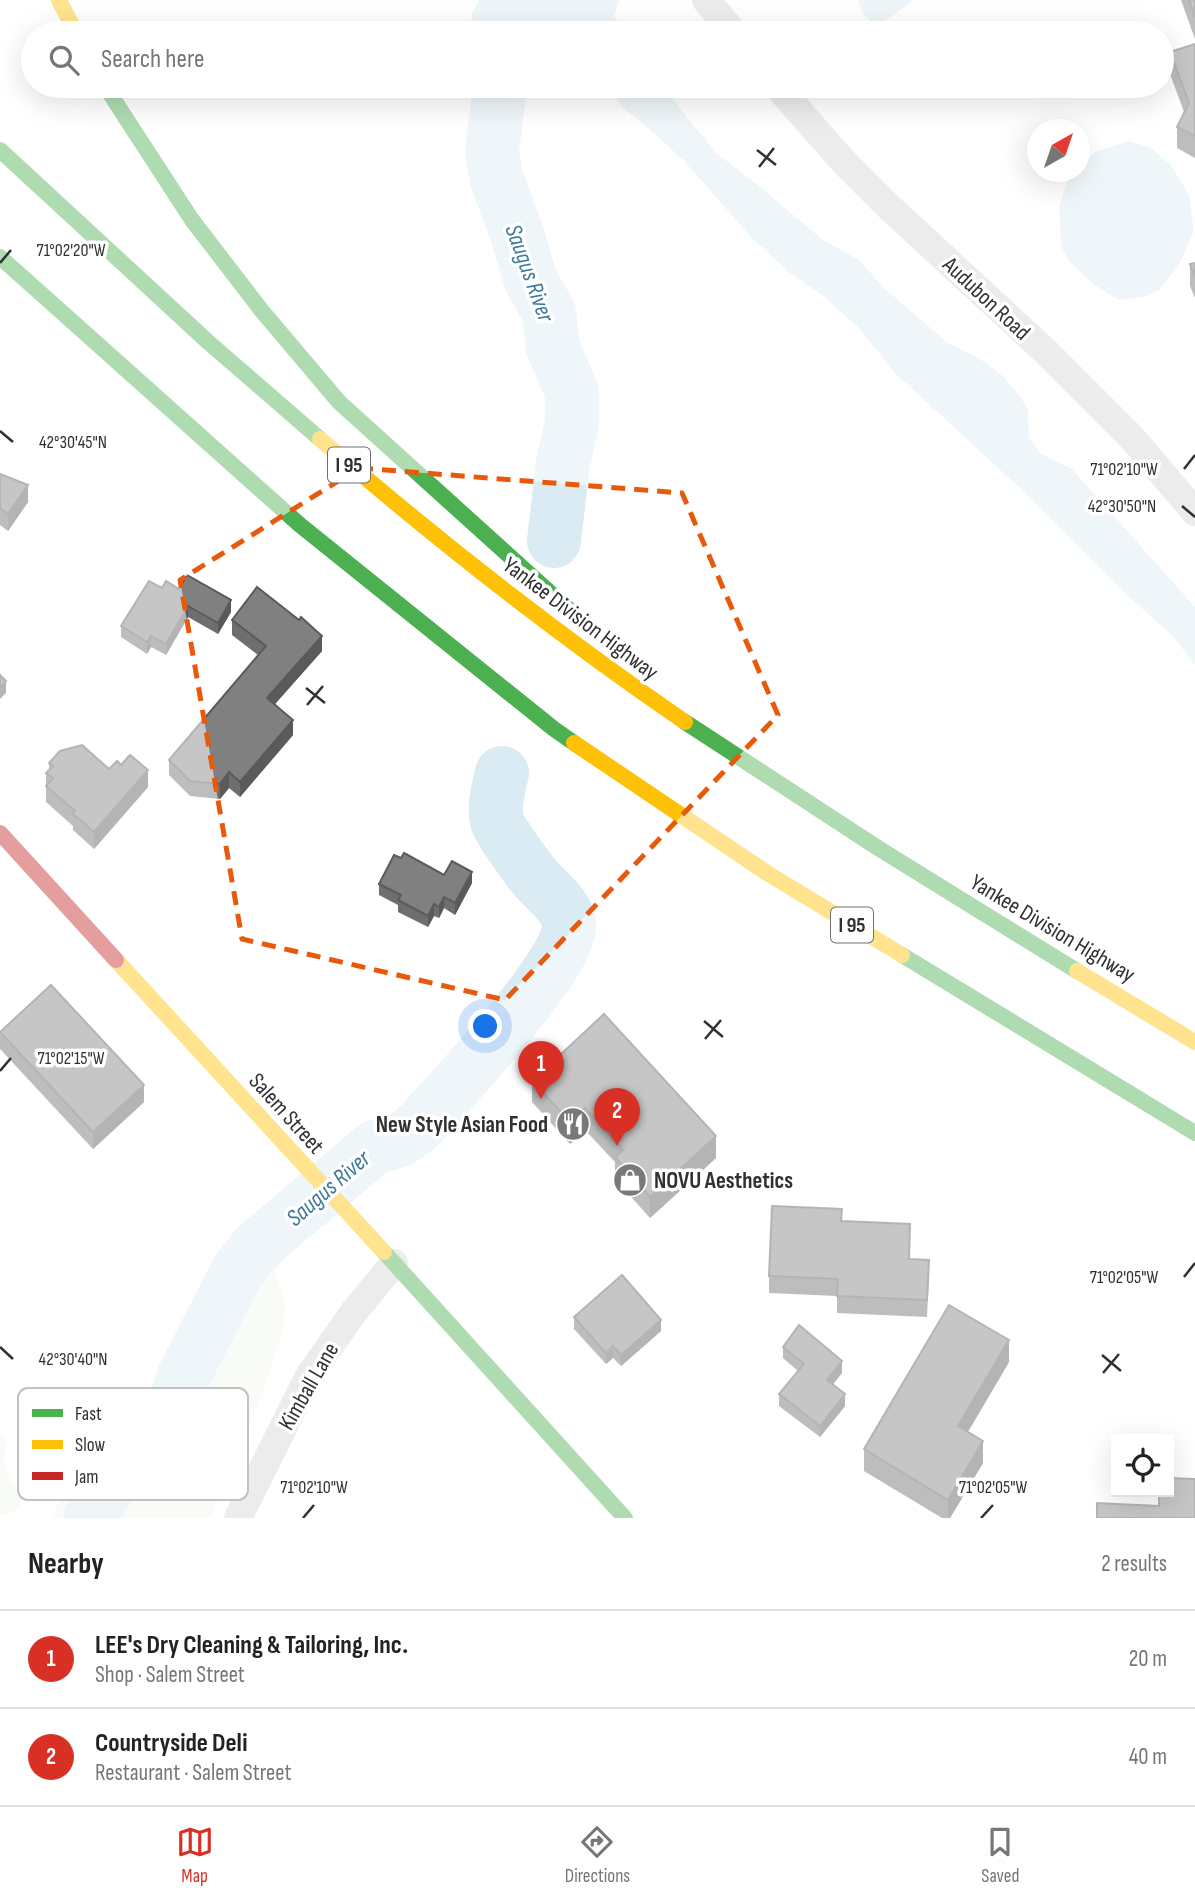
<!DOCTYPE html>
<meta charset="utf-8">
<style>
body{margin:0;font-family:"Sofia Sans Condensed",sans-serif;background:#f2f2f2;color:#222}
.controls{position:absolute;right:21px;bottom:21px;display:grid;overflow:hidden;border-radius:0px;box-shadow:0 7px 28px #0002}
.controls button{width:63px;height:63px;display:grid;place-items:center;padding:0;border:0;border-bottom:2px solid #e0e0e0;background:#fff;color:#222;font:35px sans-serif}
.compass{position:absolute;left:1027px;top:119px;width:63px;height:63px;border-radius:50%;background:#fff;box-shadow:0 7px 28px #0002;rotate:40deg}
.you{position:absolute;left:486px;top:1027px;width:24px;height:24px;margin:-18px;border:5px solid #fff;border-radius:50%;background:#1a73e8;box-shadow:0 0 0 10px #1a73e833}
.badge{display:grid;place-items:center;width:46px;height:46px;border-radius:50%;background:#d93025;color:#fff;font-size:23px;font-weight:700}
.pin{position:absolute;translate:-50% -58px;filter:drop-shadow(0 2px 4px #0008)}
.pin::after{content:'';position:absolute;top:37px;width:24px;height:21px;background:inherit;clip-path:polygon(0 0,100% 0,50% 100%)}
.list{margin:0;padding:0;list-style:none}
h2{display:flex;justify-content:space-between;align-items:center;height:91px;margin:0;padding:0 28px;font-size:30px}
h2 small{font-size:23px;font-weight:400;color:#767676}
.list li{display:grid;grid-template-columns:46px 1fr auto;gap:21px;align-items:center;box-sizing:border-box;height:98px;padding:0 28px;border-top:2px solid #e0e0e0}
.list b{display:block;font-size:26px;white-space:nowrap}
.list p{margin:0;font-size:23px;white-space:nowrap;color:#767676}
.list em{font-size:23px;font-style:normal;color:#767676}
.icon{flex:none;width:38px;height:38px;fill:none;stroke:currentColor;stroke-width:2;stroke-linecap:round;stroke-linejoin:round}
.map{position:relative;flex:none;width:1195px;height:1518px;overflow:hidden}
.search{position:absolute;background:#fff;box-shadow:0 7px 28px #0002;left:21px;right:21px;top:21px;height:77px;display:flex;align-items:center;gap:18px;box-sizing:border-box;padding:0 24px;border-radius:38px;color:#767676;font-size:26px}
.sheet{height:287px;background:#fff}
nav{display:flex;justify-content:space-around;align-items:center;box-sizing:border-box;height:98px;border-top:2px solid #e0e0e0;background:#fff;font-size:19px;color:#767676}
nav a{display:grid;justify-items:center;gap:4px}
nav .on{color:#d93025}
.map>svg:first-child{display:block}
.green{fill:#f2f6ed}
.water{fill:#daebf3}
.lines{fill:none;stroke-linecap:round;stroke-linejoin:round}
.river{stroke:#daebf3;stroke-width:54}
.street{stroke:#d5d5d5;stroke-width:28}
.fast{stroke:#4caf50;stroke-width:16}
.slow{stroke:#ffc107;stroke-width:16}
.jam{stroke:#c62828;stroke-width:16}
.wall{fill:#6e6e6e}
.shaded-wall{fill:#5a5a5a}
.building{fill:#808080;stroke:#5a5a5a;stroke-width:2}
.marked{fill:none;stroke:#e8590c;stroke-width:5;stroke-dasharray:14 9;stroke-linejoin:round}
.ticks{fill:none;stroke:#313131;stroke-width:2.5}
.labels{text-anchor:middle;stroke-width:7;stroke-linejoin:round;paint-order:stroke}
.shield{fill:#fff;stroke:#6f6f6f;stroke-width:2}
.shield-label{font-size:21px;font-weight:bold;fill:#313131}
.street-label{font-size:23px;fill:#313131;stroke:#fff}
.poi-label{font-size:23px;font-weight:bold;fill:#313131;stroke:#fff;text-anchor:end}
.water-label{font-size:24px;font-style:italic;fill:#3a7998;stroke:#fff}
.key{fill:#fff;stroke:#c1c1c1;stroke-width:2}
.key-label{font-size:19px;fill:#313131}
.ticks-label{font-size:18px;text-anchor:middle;fill:#313131;stroke:#fff;stroke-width:7;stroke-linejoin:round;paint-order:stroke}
</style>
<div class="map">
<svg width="1195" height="1518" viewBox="0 0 1195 1518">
<rect width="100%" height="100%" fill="#fff"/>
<!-- green -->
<g class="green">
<path d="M247 1224 287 1257 274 1270 285 1303 284 1325 264 1388 210 1518H52C60 1497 73 1478 91 1464 103 1455 116 1450 127 1438L181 1364 210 1292 222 1274 228 1261 232 1239Z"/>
<path d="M0 1433 5 1437C7 1447 3 1456 5 1466 9 1481 18 1490 22 1503 16 1511 11 1515 0 1514Z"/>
</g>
<!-- water -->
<g class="water">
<path d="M479 0H620L614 16 626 33H470L472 14Z"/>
<path d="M858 0H914L891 17 878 24C865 20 861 12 858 0Z"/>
<path d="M607 86H662L716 153 753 181 823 240 859 260 884 288 948 343 980 359 1003 376 1020 396 1028 410 1029 438 1041 454 1072 469 1195 607V665L1172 635 1129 597 1020 488 895 373 858 327 822 295 790 273 751 237 686 163 653 132 622 107Z"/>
<path d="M1129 141 1151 148 1171 165 1189 195 1194 231 1179 265 1159 290 1143 297 1118 300 1092 283 1069 261 1061 246 1059 207 1069 177 1074 172H1080V165L1095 152Z"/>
</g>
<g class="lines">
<!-- river -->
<g class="river">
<path d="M500 86 492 151 496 177 516 231 531 281 549 312 553 348 572 392V423L563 463 554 541"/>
<path d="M90 1518 96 1505 136 1451 156 1441 167 1430 184 1376 237 1272 256 1247 375 1147C394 1144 406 1138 420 1125 449 1092 572 963 569 925 567 906 552 896 539 882 531 874 500 831 497 821 493 806 499 787 502 773"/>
</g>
<!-- street -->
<g class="street">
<path d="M706 0 734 33"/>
<path d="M777 86 843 161 888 206 1045 351 1133 439 1195 512"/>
<path d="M238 1518 309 1376 353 1313 394 1263"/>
</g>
<!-- fast -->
<g class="fast">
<path d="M105 86 192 220 262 311 339 402 578 618"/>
<path d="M0 150 207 341 320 439"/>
<path d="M0 257 300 525 554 729 574 743"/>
<path d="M685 722 878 848 1077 971"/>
<path d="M902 955 1195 1133"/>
<path d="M384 1252 625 1518"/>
</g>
<!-- slow -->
<g class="slow">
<path d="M59 0 76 33"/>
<path d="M320 439C437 540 558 635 685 722"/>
<path d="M574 743 767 873 902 955"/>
<path d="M116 960 384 1252"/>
<path d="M1077 971 1195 1042"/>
</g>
<!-- jam -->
<path class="jam" d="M0 833 116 960"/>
</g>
<!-- wall -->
<g class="wall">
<path d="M1181 0H1195V39Z"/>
<path d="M1195 44V158L1177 148V127L1184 112 1170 74V52Z"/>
<path d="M1195 263V298L1190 286V264Z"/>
<path d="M0 474 28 502 8 531 0 525Z"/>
<path d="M162 588 179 589 231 612 218 634 188 617 166 655 151 647 147 654 121 637V626Z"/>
<path d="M232 620 322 651 275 704 293 735 240 797 229 788 220 799 190 796 169 775V760L258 655 232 635Z"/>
<path d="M49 763 109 769 148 787 94 849 73 830V826L46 802V773L49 770Z"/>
<path d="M444 875 472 883 455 915 444 908 439 918 434 916 428 927 398 912V905L379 895V884Z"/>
<path d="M0 1032 144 1102 93 1149 0 1049Z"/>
<path d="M532 1081 716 1158 650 1218 615 1179V1162L585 1130 570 1144 532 1102Z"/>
<path d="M842 1221 909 1259 929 1277 927 1317 837 1313V1296L769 1293V1276Z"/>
<path d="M574 1317 661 1331 621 1366 613 1358 606 1364 574 1329Z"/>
<path d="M783 1347 842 1373 832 1385 845 1406 820 1437 779 1406V1394L798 1371 783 1358Z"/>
<path d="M1009 1362 968 1432 983 1463 950 1518H942L864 1471V1449Z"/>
</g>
<!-- shaded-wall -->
<g class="shaded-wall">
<path d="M28 485V502L8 531V514Z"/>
<path d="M231 600V612L218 634V623Z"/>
<path d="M188 606V617L166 655V644Z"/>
<path d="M151 636V647L147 654V642Z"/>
<path d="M322 636V651L267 713V698Z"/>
<path d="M6 681V693L0 699V688Z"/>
<path d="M293 720V735L240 797V782Z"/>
<path d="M148 770V787L94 849V832Z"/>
<path d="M229 772V788L220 799V784Z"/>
<path d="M472 872V883L455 915V903Z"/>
<path d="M444 897V908L439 918V907Z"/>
<path d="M434 904V916L428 927V916Z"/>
<path d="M144 1085V1102L93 1149V1132Z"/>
<path d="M585 1108V1130L570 1144V1122Z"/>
<path d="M716 1136V1158L650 1218V1197Z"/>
<path d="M661 1320V1331L621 1366V1355Z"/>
<path d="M1009 1340V1362L958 1448V1426Z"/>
<path d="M613 1346V1358L606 1364V1353Z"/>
<path d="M842 1361V1373L827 1392V1380Z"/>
<path d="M845 1394V1406L820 1437V1426Z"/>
<path d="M983 1441V1463L950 1518H948V1500Z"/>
</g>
<!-- building -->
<g class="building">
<path d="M1189 0H1195V17Z"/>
<path d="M1195 44V136L1177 127 1189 103 1170 52Z"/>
<path d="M1195 263V277L1190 264Z"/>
<path d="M0 474 28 485 8 514 0 508Z"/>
<path d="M187 575 231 600 218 623 188 606 166 644 151 636 147 642 121 626 149 581 162 588 166 581 179 589Z"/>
<path d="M257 587 299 620 301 617 322 636 267 698 293 720 240 782 229 772 220 784 190 781 169 760 266 646 232 620Z"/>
<path d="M0 675 6 681 0 688Z"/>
<path d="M82 745 109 769 117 761 121 765 130 755 148 770 94 832 73 814 75 811 46 786 53 778 46 773 53 766 49 763 60 751Z"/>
<path d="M404 853 444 875 452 861 472 872 455 903 444 897 439 907 434 904 428 916 398 900 401 895 379 884 394 855 401 858Z"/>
<path d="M51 985 144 1085 93 1132 0 1032Z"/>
<path d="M604 1014 716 1136 650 1197 615 1157 623 1150 585 1108 570 1122 532 1081Z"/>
<path d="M772 1206 842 1209 841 1221 910 1224 909 1259 929 1260 927 1300 837 1296 838 1279 769 1276Z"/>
<path d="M622 1275 661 1320 621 1355 613 1346 606 1353 574 1317Z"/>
<path d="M949 1305 1009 1340 958 1426 983 1441 948 1500 864 1449Z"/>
<path d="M799 1325 842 1361 827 1380 845 1394 820 1426 779 1394 804 1364 783 1347Z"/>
<path d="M1169 1478 1195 1479V1518H1097V1503L1159 1506V1492H1169Z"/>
</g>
<!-- marked area -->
<path d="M0 0H1195V1518H0ZM359 468 682 493 778 715 505 1000 242 939 180 580Z" fill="#fff" fill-opacity=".55" fill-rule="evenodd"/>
<path class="marked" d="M359 468 682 493 778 715 505 1000 242 939 180 580Z"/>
<!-- ticks -->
<path class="ticks" d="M757 150 776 165M759 167 774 148M0 263 11 250M0 431 13 442M1184 469 1195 455M1182 506 1195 517M306 688 325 703M307 705 323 686M704 1021 723 1037M705 1039 721 1020M0 1071 11 1058M1184 1277 1195 1263M0 1347 13 1359M1102 1355 1121 1371M1103 1373 1119 1354M303 1518 314 1505M981 1518 993 1505"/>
<!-- icons -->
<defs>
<g id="restaurant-disc" transform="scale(1.75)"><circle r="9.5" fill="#797979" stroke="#fff"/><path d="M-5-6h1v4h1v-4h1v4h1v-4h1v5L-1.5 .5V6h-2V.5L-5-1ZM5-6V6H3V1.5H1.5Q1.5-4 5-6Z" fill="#fff"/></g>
<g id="shop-disc" transform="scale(1.75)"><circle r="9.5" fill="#797979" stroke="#fff"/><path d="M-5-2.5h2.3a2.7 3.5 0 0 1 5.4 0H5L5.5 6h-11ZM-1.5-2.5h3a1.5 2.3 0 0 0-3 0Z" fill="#fff"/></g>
</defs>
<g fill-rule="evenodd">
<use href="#restaurant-disc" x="573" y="1124"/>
<use href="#shop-disc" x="630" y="1180"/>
</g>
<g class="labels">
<!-- shield labels -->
<g class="shield">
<rect x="328" y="447.5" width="42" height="35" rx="5"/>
<rect x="831" y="907.5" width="42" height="35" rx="5"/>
</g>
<g class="shield-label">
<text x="349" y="472">I 95</text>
<text x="852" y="932">I 95</text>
</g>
<!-- street labels -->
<g class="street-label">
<text transform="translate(987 298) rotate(43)" y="8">Audubon Road</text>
<text transform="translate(581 618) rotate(37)" y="8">Yankee Division Highway</text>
<text transform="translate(1053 928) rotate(31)" y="8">Yankee Division Highway</text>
<text transform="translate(287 1113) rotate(48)" y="8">Salem Street</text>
<text transform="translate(308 1386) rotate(-60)" y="8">Kimball Lane</text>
</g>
<!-- poi labels -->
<g class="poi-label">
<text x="548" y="1132">New Style Asian Food</text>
<text x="654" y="1188" text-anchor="start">NOVU Aesthetics</text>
</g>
<!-- water labels -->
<g class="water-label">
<text transform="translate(530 273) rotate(70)" y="8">Saugus River</text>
<text transform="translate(328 1188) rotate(-41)" y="8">Saugus River</text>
</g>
</g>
<!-- legend -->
<rect x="18" y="1388" width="230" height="112" rx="10" class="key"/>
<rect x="32" y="1409" width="31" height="8" fill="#4caf50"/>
<rect x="32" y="1440" width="31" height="9" fill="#ffc107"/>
<rect x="32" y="1472" width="31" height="8" fill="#c62828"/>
<g class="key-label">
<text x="75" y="1420">Fast</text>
<text x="75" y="1451">Slow</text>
<text x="75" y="1483">Jam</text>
</g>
<g class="ticks-label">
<text x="71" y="256">71°02'20"W</text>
<text x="73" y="448">42°30'45"N</text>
<text x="1124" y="475">71°02'10"W</text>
<text x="1122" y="512">42°30'50"N</text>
<text x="71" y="1064">71°02'15"W</text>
<text x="1124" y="1283">71°02'05"W</text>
<text x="73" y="1365">42°30'40"N</text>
<text x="314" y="1493">71°02'10"W</text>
<text x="993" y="1493">71°02'05"W</text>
</g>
</svg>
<div class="controls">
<button><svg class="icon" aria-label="locate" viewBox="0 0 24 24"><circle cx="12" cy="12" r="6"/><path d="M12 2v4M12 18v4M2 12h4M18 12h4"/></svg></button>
</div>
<svg class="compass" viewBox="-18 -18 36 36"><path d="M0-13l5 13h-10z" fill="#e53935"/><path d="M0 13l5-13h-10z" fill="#767676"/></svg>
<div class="you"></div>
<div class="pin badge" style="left:541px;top:1099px">1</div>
<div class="pin badge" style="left:617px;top:1146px">2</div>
<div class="search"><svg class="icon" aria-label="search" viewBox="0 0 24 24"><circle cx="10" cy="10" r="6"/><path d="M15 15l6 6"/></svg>Search here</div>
</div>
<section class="sheet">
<h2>Nearby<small>2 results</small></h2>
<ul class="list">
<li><span class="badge">1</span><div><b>LEE's Dry Cleaning &amp; Tailoring, Inc.</b><p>Shop · Salem Street</p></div><em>20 m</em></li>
<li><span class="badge">2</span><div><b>Countryside Deli</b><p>Restaurant · Salem Street</p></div><em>40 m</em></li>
</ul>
</section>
<nav>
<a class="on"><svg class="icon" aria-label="map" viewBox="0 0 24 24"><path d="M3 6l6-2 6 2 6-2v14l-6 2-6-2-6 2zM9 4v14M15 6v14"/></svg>Map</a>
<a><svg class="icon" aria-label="directions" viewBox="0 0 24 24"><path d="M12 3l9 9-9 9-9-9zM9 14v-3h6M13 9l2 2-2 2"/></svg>Directions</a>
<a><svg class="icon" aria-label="saved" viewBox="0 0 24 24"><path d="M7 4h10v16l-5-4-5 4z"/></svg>Saved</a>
</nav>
